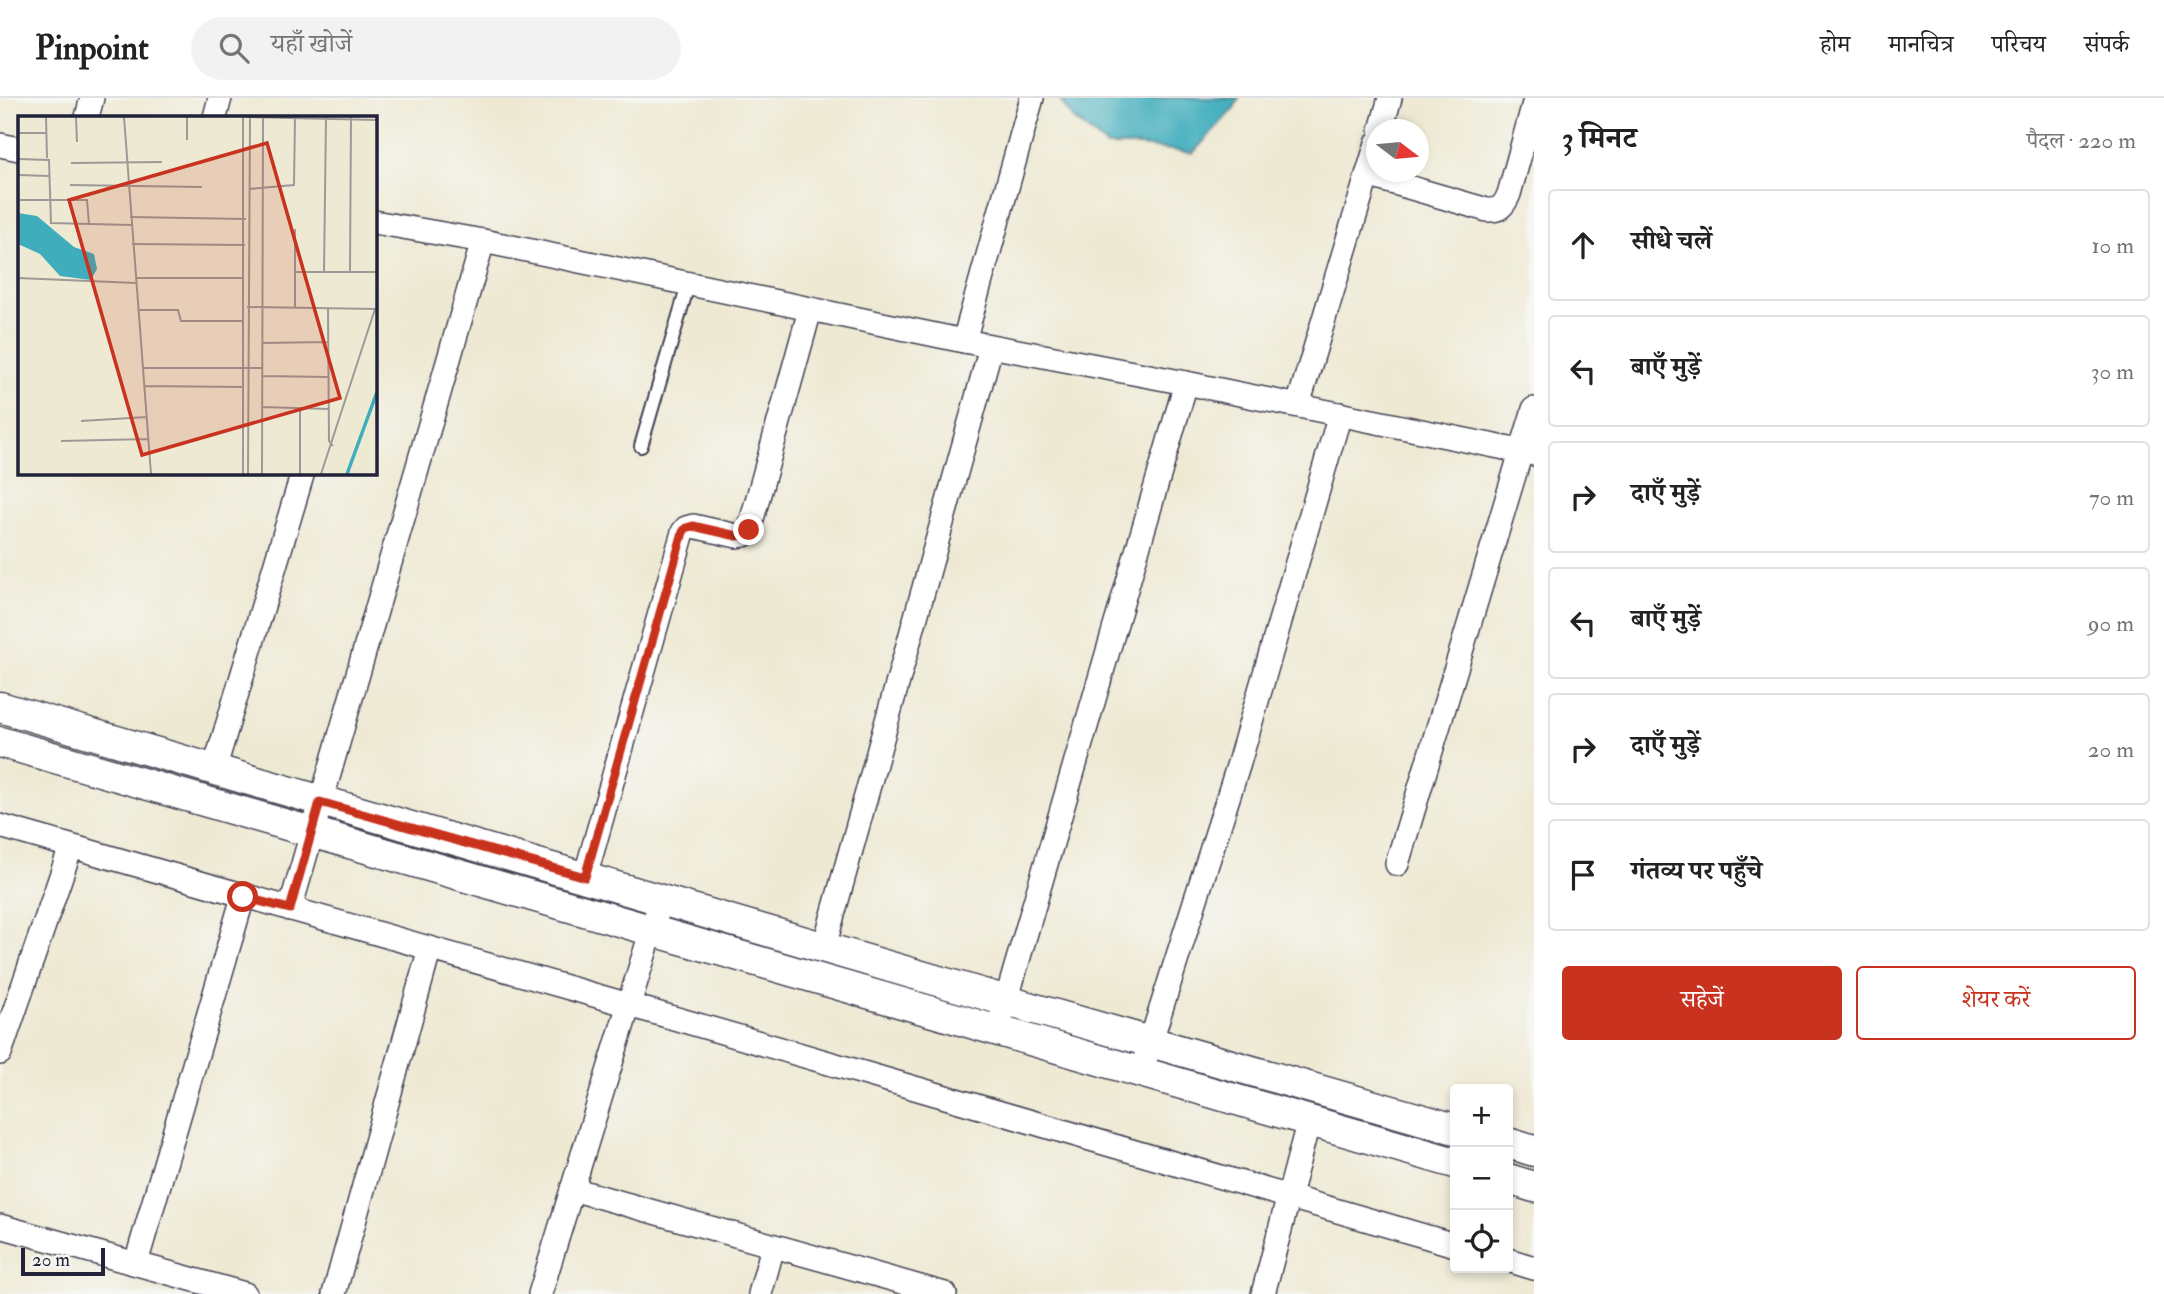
<!DOCTYPE html>
<html lang="hi">
<meta charset="utf-8">
<style>
body{margin:0;font-family:"IM FELL Double Pica","Noto Serif Devanagari",serif;background:#f2f2f2;color:#222}
.controls{position:absolute;right:21px;bottom:21px;display:grid;overflow:hidden;border-radius:7px;box-shadow:0 4px 10px #0003}
.controls button{width:63px;height:63px;display:grid;place-items:center;padding:0;border:0;border-bottom:2px solid #e0e0e0;background:#fff;color:#222;font:35px sans-serif}
.compass{position:absolute;left:1366px;top:21px;width:63px;height:63px;border-radius:50%;background:#fff;box-shadow:0 4px 10px #0003;rotate:106deg}
.scale{position:absolute;left:21px;bottom:18px;width:84px;box-sizing:border-box;padding-left:7px;border:4px solid #22223b;border-top:0;font-size:19px;line-height:24px;white-space:nowrap;color:#22223b;-webkit-text-stroke:5px #f6f6f2;paint-order:stroke}
.stop{position:absolute;width:21px;height:21px;margin:-16px;border:5px solid #c8321e;border-radius:50%;background:#fff}
.stop.end{background:#c8321e;border-color:#fff;box-shadow:0 2px 7px #0008}
.list{margin:0;padding:0;list-style:none}
h2{display:flex;justify-content:space-between;align-items:center;height:91px;margin:0;padding:0 28px;font-size:30px}
h2 small{font-size:23px;font-weight:400;color:#767676}
.list li{display:grid;grid-template-columns:46px 1fr auto;gap:21px;align-items:center;box-sizing:border-box;height:112px;margin:0 14px 14px;padding:0 14px;border:2px solid #e0e0e0;border-radius:7px}
.list b{display:block;font-size:26px;white-space:nowrap}
.list em{font-size:23px;font-style:normal;color:#767676}
.actions{display:flex;gap:14px;padding:21px 28px}
.actions a{flex:1;padding:16px 0;border:2px solid #c8321e;border-radius:7px;text-align:center;font-size:24px;color:#c8321e}
.actions .main{background:#c8321e;color:#fff}
.icon{flex:none;width:38px;height:38px;fill:none;stroke:currentColor;stroke-width:2;stroke-linecap:round;stroke-linejoin:round}
.map{position:relative;flex:none;width:1534px;height:1196px;overflow:hidden}
header{display:flex;align-items:center;gap:42px;box-sizing:border-box;height:98px;padding:0 35px;background:#fff;border-bottom:2px solid #e0e0e0}
header strong{font-size:33px}
nav{display:flex;gap:38px;margin-inline-start:auto;font-size:24px}
.search{width:490px;height:63px;background:#f2f2f2;display:flex;align-items:center;gap:18px;box-sizing:border-box;padding:0 24px;border-radius:38px;color:#767676;font-size:26px}
main{display:flex}
aside{flex:1;background:#fff}
.map>svg:first-child{display:block}
.water{fill:#40adbd;stroke:#31687c;stroke-width:2}
.lines{fill:none;stroke-linecap:round;stroke-linejoin:round}
.service-casing{stroke:#414052;stroke-width:16}
.minor-casing{stroke:#414052;stroke-width:26}
.tertiary-casing{stroke:#414052;stroke-width:33}
.service{stroke:#fff;stroke-width:12}
.minor{stroke:#fff;stroke-width:23}
.tertiary{stroke:#fff;stroke-width:30}
.route{stroke:#c8321e;stroke-width:9}
.inset-river{fill:none;stroke:#40adbd;stroke-width:3.5}
.inset-road{fill:none;stroke:#9c9996;stroke-width:2}
.view{fill:#c8321e;fill-opacity:0.15;stroke:#c8321e;stroke-width:3.5}
.inset-edge{fill:none;stroke:#22223b;stroke-width:3.5}
</style>
<header>
<strong>Pinpoint</strong>
<div class="search"><svg class="icon" aria-label="search" viewBox="0 0 24 24"><circle cx="10" cy="10" r="6"/><path d="M15 15l6 6"/></svg>यहाँ खोजें</div>
<nav><a>होम</a><a>मानचित्र</a><a>परिचय</a><a>संपर्क</a></nav>
</header>
<main>
<div class="map">
<svg width="1534" height="1196" viewBox="0 0 1534 1196">
<rect width="100%" height="100%" fill="#f6f6f2"/>
<filter id="ink" filterUnits="userSpaceOnUse"><feTurbulence type="fractalNoise" baseFrequency=".0143" numOctaves="2"/><feDisplacementMap in="SourceGraphic" scale="14" xChannelSelector="R" yChannelSelector="G"/><feConvolveMatrix kernelMatrix="1 2 1 2 8 2 1 2 1" color-interpolation-filters="sRGB"/></filter>
<filter id="wash" filterUnits="userSpaceOnUse"><feTurbulence type="fractalNoise" baseFrequency=".00686" numOctaves="4" result="noise"/><feDisplacementMap in="SourceGraphic" scale="28" xChannelSelector="R" yChannelSelector="G"/><feGaussianBlur stdDeviation="1.57" result="paint"/><feColorMatrix in="noise" values="0 0 0 0 0 0 0 0 0 0 0 0 0 0 0 0 0 1.4 0 .05"/><feComposite in="paint" operator="in"/></filter>
<g filter="url(#wash)">
<rect width="100%" height="100%" fill="#eee9d3"/>
<!-- water -->
<path class="water" d="M1058 0H1239L1234 10 1193 55 1141 48H1107L1074 21Z"/>
</g>
<g filter="url(#ink)">
<g class="lines">
<!-- service casing -->
<g class="service-casing">
<path id="service" d="M641 348 688 187"/>
</g>
<!-- minor casing -->
<g class="minor-casing">
<g id="minor">
<path d="M87 19 92 0"/>
<path d="M215 19 220 0"/>
<path d="M1381 32 1390 0"/>
<path d="M0 47 19 51"/>
<path d="M1367 77 1487 112C1499 113 1504 108 1509 96L1534 5"/>
<path d="M374 124 483 143 964 243 1186 285 1534 356"/>
<path d="M964 243 1032 0"/>
<path d="M1298 307 1377 45"/>
<path d="M214 672 303 374"/>
<path d="M0 728 629 907 1455 1147"/>
<path d="M1397 766 1534 311"/>
<path d="M585 779 683 434 686 430 693 428 737 438 744 437 749 432 810 212"/>
<path d="M290 811 483 143"/>
<path d="M824 849 991 249"/>
<path d="M1002 917 1186 285"/>
<path d="M0 955 71 749"/>
<path d="M1141 974 1239 665 1340 316"/>
<path d="M572 1091 945 1196"/>
<path d="M0 1128 245 1196"/>
<path d="M1508 1162 1534 1170"/>
<path d="M136 1165 243 799"/>
<path d="M334 1196 430 850"/>
<path d="M540 1196 661 802"/>
<path d="M760 1196 773 1149"/>
<path d="M1263 1196 1309 1022"/>
</g>
</g>
<!-- tertiary casing -->
<g class="tertiary-casing">
<g id="tertiary">
<path d="M0 609 1007 903 1455 1031"/>
<path d="M0 644 1455 1065"/>
<path d="M1508 1045 1534 1053"/>
<path d="M1508 1081 1534 1089"/>
</g>
</g>
<!-- service -->
<use href="#service" class="service"/>
<!-- minor -->
<use href="#minor" class="minor"/>
<!-- tertiary -->
<use href="#tertiary" class="tertiary"/>
</g>
</g>
<g class="lines" filter="url(#ink)">
<!-- route -->
<path class="route" d="M243 799 290 811 320 704 585 779 683 434 686 430 693 428 737 438 744 437 749 432"/>
</g>
<!-- overview -->
<g transform="translate(18 18)">
<rect width="359" height="359" fill="#eee9d3"/>
<path d="M0 97 19 100 56 131 76 138 79 153 73 164 42 160 22 138 0 128Z" fill="#40adbd"/>
<path class="inset-river" d="M329 358 359 276"/>
<path class="inset-road" d="M28 1 29 42M58 1 59 26M106 1 133 358M229 1 359 4M0 17H28M169 24V1M0 43 31 44 33 107 113 109M53 47 144 46M0 59 32 60M52 69 184 71M231 73 276 69 277 1M0 84H69L71 108M112 101 228 103M277 113V192M114 128 227 129M332 155 333 1M277 156H359M306 156 308 1M0 162 118 167M118 162H225M229 191 359 193M310 192 311 325 315 330M120 194H160L163 205H225M244 227 310 226M124 252H244M245 260 310 261M126 270 225 271M244 291 311 293M63 305 129 301M43 325 130 323M225 358V1M230 358 232 1M244 358 245 1M282 358V293M303 358 357 193"/>
<path class="view" d="M249 27 322 282 124 339 51 84Z"/>
<rect width="359" height="359" class="inset-edge"/>
</g>
</svg>
<div class="controls">
<button>+</button>
<button>−</button>
<button><svg class="icon" aria-label="locate" viewBox="0 0 24 24"><circle cx="12" cy="12" r="6"/><path d="M12 2v4M12 18v4M2 12h4M18 12h4"/></svg></button>
</div>
<svg class="compass" viewBox="-18 -18 36 36"><path d="M0-13l5 13h-10z" fill="#e53935"/><path d="M0 13l5-13h-10z" fill="#767676"/></svg>
<div class="scale">20 m</div>
<div class="stop" style="left:243px;top:799px"></div>
<div class="stop end" style="left:749px;top:432px"></div>
</div>
<aside>
<h2>3 मिनट<small>पैदल · 220 m</small></h2>
<ul class="list">
<li><svg class="icon" aria-label="ahead" viewBox="0 0 24 24"><path d="M12 20V5M6 11l6-6 6 6"/></svg><div><b>सीधे चलें</b></div><em>10 m</em></li>
<li><svg class="icon" aria-label="left" viewBox="0 0 24 24"><path d="M17 20v-9H6M10 6l-5 5 5 5"/></svg><div><b>बाएँ मुड़ें</b></div><em>30 m</em></li>
<li><svg class="icon" aria-label="right" viewBox="0 0 24 24"><path d="M7 20v-9h11M14 6l5 5-5 5"/></svg><div><b>दाएँ मुड़ें</b></div><em>70 m</em></li>
<li><svg class="icon" aria-label="left" viewBox="0 0 24 24"><path d="M17 20v-9H6M10 6l-5 5 5 5"/></svg><div><b>बाएँ मुड़ें</b></div><em>90 m</em></li>
<li><svg class="icon" aria-label="right" viewBox="0 0 24 24"><path d="M7 20v-9h11M14 6l5 5-5 5"/></svg><div><b>दाएँ मुड़ें</b></div><em>20 m</em></li>
<li><svg class="icon" aria-label="arrive" viewBox="0 0 24 24"><path d="M6 21V4h12l-3 4 3 4H6"/></svg><div><b>गंतव्य पर पहुँचे</b></div></li>
</ul>
<div class="actions"><a class="main">सहेजें</a><a>शेयर करें</a></div>
</aside>
</main>
